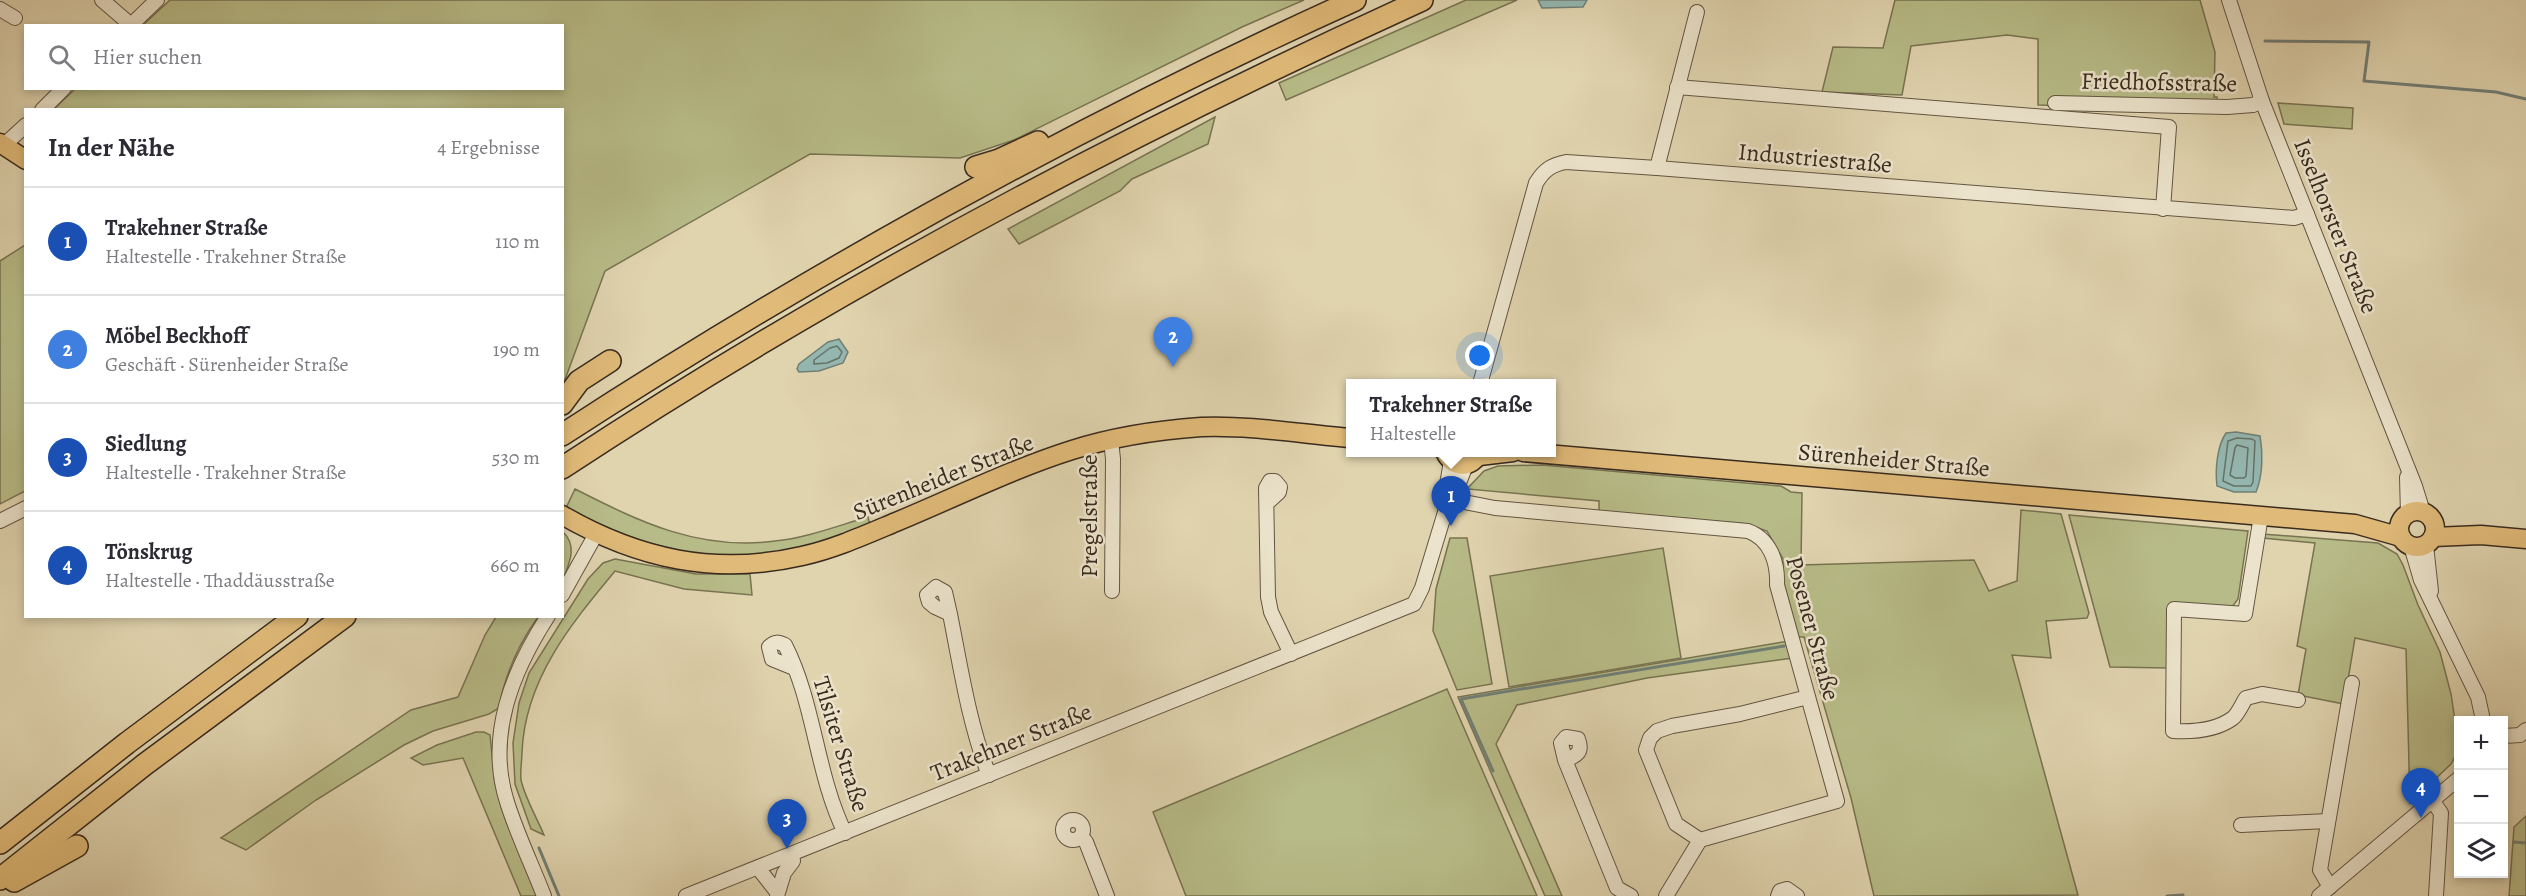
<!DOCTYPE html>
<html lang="de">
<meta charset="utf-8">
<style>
body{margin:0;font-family:Alegreya,serif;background:#f7f7f7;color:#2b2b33}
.controls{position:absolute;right:18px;bottom:18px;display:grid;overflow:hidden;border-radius:0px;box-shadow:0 3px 9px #0003}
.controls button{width:54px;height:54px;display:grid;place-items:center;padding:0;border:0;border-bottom:2px solid #e1e1e2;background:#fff;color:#2b2b33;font:30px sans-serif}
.you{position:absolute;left:1480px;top:356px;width:21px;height:21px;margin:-15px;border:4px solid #fff;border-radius:50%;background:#1a73e8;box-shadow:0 0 0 9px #1a73e833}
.badge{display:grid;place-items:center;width:39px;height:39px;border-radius:50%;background:#db2777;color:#fff;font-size:20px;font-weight:700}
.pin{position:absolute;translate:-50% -50px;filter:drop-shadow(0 2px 3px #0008)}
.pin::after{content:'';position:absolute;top:32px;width:21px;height:18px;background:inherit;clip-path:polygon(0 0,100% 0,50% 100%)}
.popup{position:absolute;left:1346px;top:379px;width:210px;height:78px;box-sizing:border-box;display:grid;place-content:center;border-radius:0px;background:#fff;filter:drop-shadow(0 2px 4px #0005);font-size:20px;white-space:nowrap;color:#7c7c81}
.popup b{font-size:22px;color:#2b2b33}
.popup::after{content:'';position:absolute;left:50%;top:100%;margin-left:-12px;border:12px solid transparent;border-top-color:#fff}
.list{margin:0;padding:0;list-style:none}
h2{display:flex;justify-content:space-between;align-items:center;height:78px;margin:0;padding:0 24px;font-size:26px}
h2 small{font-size:20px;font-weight:400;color:#7c7c81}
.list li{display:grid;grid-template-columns:39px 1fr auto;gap:18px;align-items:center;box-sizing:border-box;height:108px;padding:0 24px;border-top:2px solid #e1e1e2}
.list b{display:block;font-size:22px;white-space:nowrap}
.list p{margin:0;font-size:20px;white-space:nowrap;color:#7c7c81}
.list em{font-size:20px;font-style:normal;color:#7c7c81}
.icon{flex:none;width:33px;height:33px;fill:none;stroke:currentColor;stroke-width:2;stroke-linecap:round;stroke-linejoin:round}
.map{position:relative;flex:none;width:2526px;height:896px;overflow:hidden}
.search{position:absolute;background:#fff;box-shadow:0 3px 9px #0003;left:24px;top:24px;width:540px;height:66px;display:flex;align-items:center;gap:15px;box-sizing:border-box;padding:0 21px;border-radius:0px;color:#7c7c81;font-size:22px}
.panel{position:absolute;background:#fff;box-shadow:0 3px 9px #0003;left:24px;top:108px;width:540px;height:510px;border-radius:0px}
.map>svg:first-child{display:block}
.green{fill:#b7bb87;stroke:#787352;stroke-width:1.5}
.water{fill:#94b7b0;stroke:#707f76;stroke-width:1.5}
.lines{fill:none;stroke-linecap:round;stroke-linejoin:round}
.shore{stroke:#667167;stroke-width:1.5}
.stream{stroke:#707f76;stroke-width:3}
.minor-casing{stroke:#635542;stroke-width:16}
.major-casing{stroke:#392b1e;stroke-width:21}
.highway-casing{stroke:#392b1e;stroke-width:24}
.minor{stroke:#ebe3cb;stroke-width:14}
.major{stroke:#e0ba78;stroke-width:18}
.highway{stroke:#e0ba78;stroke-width:21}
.labels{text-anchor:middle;stroke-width:5;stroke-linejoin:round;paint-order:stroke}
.street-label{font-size:24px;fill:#392b1e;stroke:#ebe3cb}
</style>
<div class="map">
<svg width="2526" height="896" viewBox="0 0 2526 896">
<rect width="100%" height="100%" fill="#e0d4af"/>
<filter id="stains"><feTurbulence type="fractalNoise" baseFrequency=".00333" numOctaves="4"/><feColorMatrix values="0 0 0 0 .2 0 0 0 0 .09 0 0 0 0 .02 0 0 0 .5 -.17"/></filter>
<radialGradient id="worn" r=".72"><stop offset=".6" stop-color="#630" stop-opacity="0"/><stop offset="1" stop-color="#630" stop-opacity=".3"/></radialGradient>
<!-- green -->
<g class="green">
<path d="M170 0H1304L1242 27 1014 140 960 158 810 154 605 271 563 385 562 110 54 109 76 88H562V26L143 25Z"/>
<path d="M1466 0H1517L1286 100 1279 83Z"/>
<path d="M1895 0H2200L2215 52 2214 97H2217V109L2038 105V39L2007 35 1911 46 1902 95 1822 92 1833 47 1883 48Z"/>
<path d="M2278 103 2353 108 2352 129 2284 124Z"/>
<path d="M1215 117 1208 144 1132 179 1120 191 1019 244 1008 229Z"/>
<path d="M25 245V491L0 504V261Z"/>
<path d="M1542 465 1781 486 1791 492 1802 493 1801 565 1974 560 1989 591 2017 581 2021 510 2061 514 2089 613 2087 618 2046 621 2051 658 2012 655 2078 895 1874 896 1851 798 1804 637H1796L1783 584V559L1767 531 1747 524 1599 511V501L1467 489 1484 471 1498 466Z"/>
<path d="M575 489C640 522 699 551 775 541 806 538 837 526 868 517L870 525C851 531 832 540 813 545 719 568 651 552 566 508Z"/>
<path d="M2069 515 2248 531 2238 599 2232 607 2170 604 2169 668 2110 667Z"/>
<path d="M563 532C578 546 569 564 563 580Z"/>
<path d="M2262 534 2378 543 2397 554 2403 565 2418 605 2440 652 2451 694 2457 734V753L2451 764 2410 803 2406 649 2355 638 2344 704 2298 695 2306 649 2297 646 2315 543 2263 538Z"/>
<path d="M1450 538H1467L1492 684 1457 690 1433 631 1436 589Z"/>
<path d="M1663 548 1681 658 1509 687 1490 576Z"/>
<path d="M615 559 696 574H750L752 595 684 589 615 571C571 624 525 679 522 752 522 760 520 771 521 780 525 798 537 818 544 835L531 829 515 784 513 743 519 703 529 673 588 579 603 563Z"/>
<path d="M496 617H538C518 645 505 673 499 708L489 714 433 731 404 745 316 800 246 850 221 838 411 710 458 697 485 635Z"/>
<path d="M1789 641 1793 658 1647 678 1517 705 1496 744 1562 896H1545L1458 697Z"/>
<path d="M1447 689 1537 896H1186L1153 812Z"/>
<path d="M476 732H484L490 735 495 784 538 896H521L463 758 423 765 411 758 437 745Z"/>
<path d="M2526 816V896H2509L2514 827Z"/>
</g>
<!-- water -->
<g class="water">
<path d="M1538 0H1587L1583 7 1542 8Z"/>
<path d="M839 339 848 352 843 363 819 371 799 372 797 369 799 364 828 342Z"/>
<path d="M2236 432 2260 436C2263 453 2263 475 2256 492H2234L2217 486C2215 470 2217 446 2226 433Z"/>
</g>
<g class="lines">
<!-- shore -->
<g class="shore">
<path d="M837 346 842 352 839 358 827 363 814 364V360L830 348Z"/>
<path d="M2237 438 2252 439 2255 441 2253 482 2251 486H2234L2223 481 2228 441Z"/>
<path d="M2237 445 2248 448 2246 476 2244 478H2235L2230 475 2235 448Z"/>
</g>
<!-- stream -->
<g class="stream">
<path d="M2265 41 2369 42 2364 81 2496 92 2526 99"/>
<path d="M1493 771 1461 699 1784 646"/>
<path d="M2514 842 2526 843"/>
<path d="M539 848 559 896"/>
<path d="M2167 896 2183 895"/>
</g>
<!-- minor casing -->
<g class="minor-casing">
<g id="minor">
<path d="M102 0 131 25"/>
<path d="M2229 0 2262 101 2415 486 2423 512"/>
<path d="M0 9 15 18"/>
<path d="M130 26 157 0"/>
<path d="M1677 87 2169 127 2163 209"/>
<path d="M2055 103 2227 107 2253 105 2262 101"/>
<path d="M42 110 64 88"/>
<path d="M4 145 26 125"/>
<path d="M1657 168 1697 12"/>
<path d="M1480 384 1536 183C1544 170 1551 165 1566 162L1657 168 2294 218 2307 214"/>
<path d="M1111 440 1113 459 1112 591"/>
<path d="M2407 477 2408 514"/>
<path d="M1449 497 1457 488 1466 465"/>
<path d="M1449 499 1495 508 1748 531C1770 539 1778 562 1777 585L1837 801 1700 840 1666 896"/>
<path d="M1267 503 1279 492 1280 487 1275 481H1270L1266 488 1268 597 1271 612 1291 654"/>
<path d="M2261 516 2245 614 2174 609 2173 731C2192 732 2217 730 2233 718 2238 714 2242 704 2246 698L2262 694 2298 700"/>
<path d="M0 521 26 508"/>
<path d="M2426 545 2431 591"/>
<path d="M2411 546 2421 580 2478 697 2483 720"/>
<path d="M562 595 596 534"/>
<path d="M950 614 935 607 929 602 927 595 936 587 945 592 950 614C961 669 969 724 989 775"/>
<path d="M794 668 772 659 769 647C775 641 778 642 785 645 815 704 816 774 845 833"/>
<path d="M2504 736 2520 735 2526 730"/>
<path d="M1565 760C1577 756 1583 752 1578 739L1566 737 1561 743 1565 760 1617 888 1631 896"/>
<path d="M2432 800 2441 813 2436 896"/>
<circle cx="1073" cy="830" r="10"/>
<path d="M2241 825 2328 821"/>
<path d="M1081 836 1086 842 1107 896"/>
<path d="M1700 840 1676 824 1646 750 1650 738 1657 731 1672 726 1740 714 1808 697"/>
<path d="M758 868 777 892"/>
<path d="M2330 887 2320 870 2352 683"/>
<path d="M544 896C532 865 517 834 507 802 486 736 512 672 548 616"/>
<path d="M686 896 1414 604 1422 588 1449 499 1447 485 1451 461"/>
<path d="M777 896 784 873 793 861 792 854"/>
<path d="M1778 896 1780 891 1787 889 1797 896"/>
<path d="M2319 896 2458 779"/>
</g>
</g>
<!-- major casing -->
<g class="major-casing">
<g id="major">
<path d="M0 143 26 160"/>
<path d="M1445 452C1453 469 1472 469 1480 452"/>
<path d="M1523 452 2355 524 2401 537"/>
<path d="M1479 456 1513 452"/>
<circle cx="2417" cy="529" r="18"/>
<path d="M562 515C638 559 715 576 802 556 834 549 865 535 896 522 954 498 1012 469 1072 450 1113 437 1158 430 1201 427 1250 425 1302 434 1350 438"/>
<path d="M2433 537 2481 535 2526 539"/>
</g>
</g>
<!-- highway casing -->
<g class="highway-casing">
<g id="highway">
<path d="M976 167 999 160 1038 142"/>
<path d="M562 404 579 381 610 361"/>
<path d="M562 435C815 271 1081 124 1355 0"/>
<path d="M562 468C835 288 1125 135 1422 0"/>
<path d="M0 843 127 743 297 616"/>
<path d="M0 879 144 765 345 616"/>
<path d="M14 881 77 846"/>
</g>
</g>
<!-- minor -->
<use href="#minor" class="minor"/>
<!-- major -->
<use href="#major" class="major"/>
<!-- highway -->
<use href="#highway" class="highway"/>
</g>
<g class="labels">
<!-- street labels -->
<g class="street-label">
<text transform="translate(2159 82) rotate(1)" y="8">Friedhofsstraße</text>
<text transform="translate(1815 158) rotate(5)" y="8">Industriestraße</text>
<text transform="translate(2336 226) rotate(68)" y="8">Isselhorster Straße</text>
<text transform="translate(1894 460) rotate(5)" y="8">Sürenheider Straße</text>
<text transform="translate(943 477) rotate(-22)" y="8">Sürenheider Straße</text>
<text transform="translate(1089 516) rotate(-90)" y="8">Pregelstraße</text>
<text transform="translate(1813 628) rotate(75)" y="8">Posener Straße</text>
<text transform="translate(1011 742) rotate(-22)" y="8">Trakehner Straße</text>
<text transform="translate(841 744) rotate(73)" y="8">Tilsiter Straße</text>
</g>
</g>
<rect width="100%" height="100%" filter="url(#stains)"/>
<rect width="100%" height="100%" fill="url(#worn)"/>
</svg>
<div class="controls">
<button>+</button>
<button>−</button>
<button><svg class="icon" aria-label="layers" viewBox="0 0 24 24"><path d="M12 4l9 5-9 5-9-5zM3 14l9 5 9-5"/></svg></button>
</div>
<div class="you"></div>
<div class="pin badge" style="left:1451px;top:526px;background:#1a4fb4">1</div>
<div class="popup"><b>Trakehner Straße</b>Haltestelle</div>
<div class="pin badge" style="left:1173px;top:367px;background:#3f7fe0">2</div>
<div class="pin badge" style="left:787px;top:849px;background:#1a4fb4">3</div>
<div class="pin badge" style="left:2421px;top:818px;background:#1a4fb4">4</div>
<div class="search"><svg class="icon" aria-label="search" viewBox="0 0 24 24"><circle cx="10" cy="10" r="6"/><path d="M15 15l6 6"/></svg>Hier suchen</div>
<section class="panel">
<h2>In der Nähe<small>4 Ergebnisse</small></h2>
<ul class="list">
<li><span class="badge" style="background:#1a4fb4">1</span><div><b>Trakehner Straße</b><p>Haltestelle · Trakehner Straße</p></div><em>110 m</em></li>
<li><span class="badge" style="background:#3f7fe0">2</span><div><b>Möbel Beckhoff</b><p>Geschäft · Sürenheider Straße</p></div><em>190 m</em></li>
<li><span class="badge" style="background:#1a4fb4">3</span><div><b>Siedlung</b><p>Haltestelle · Trakehner Straße</p></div><em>530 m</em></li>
<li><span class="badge" style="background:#1a4fb4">4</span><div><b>Tönskrug</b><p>Haltestelle · Thaddäusstraße</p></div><em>660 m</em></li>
</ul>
</section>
</div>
